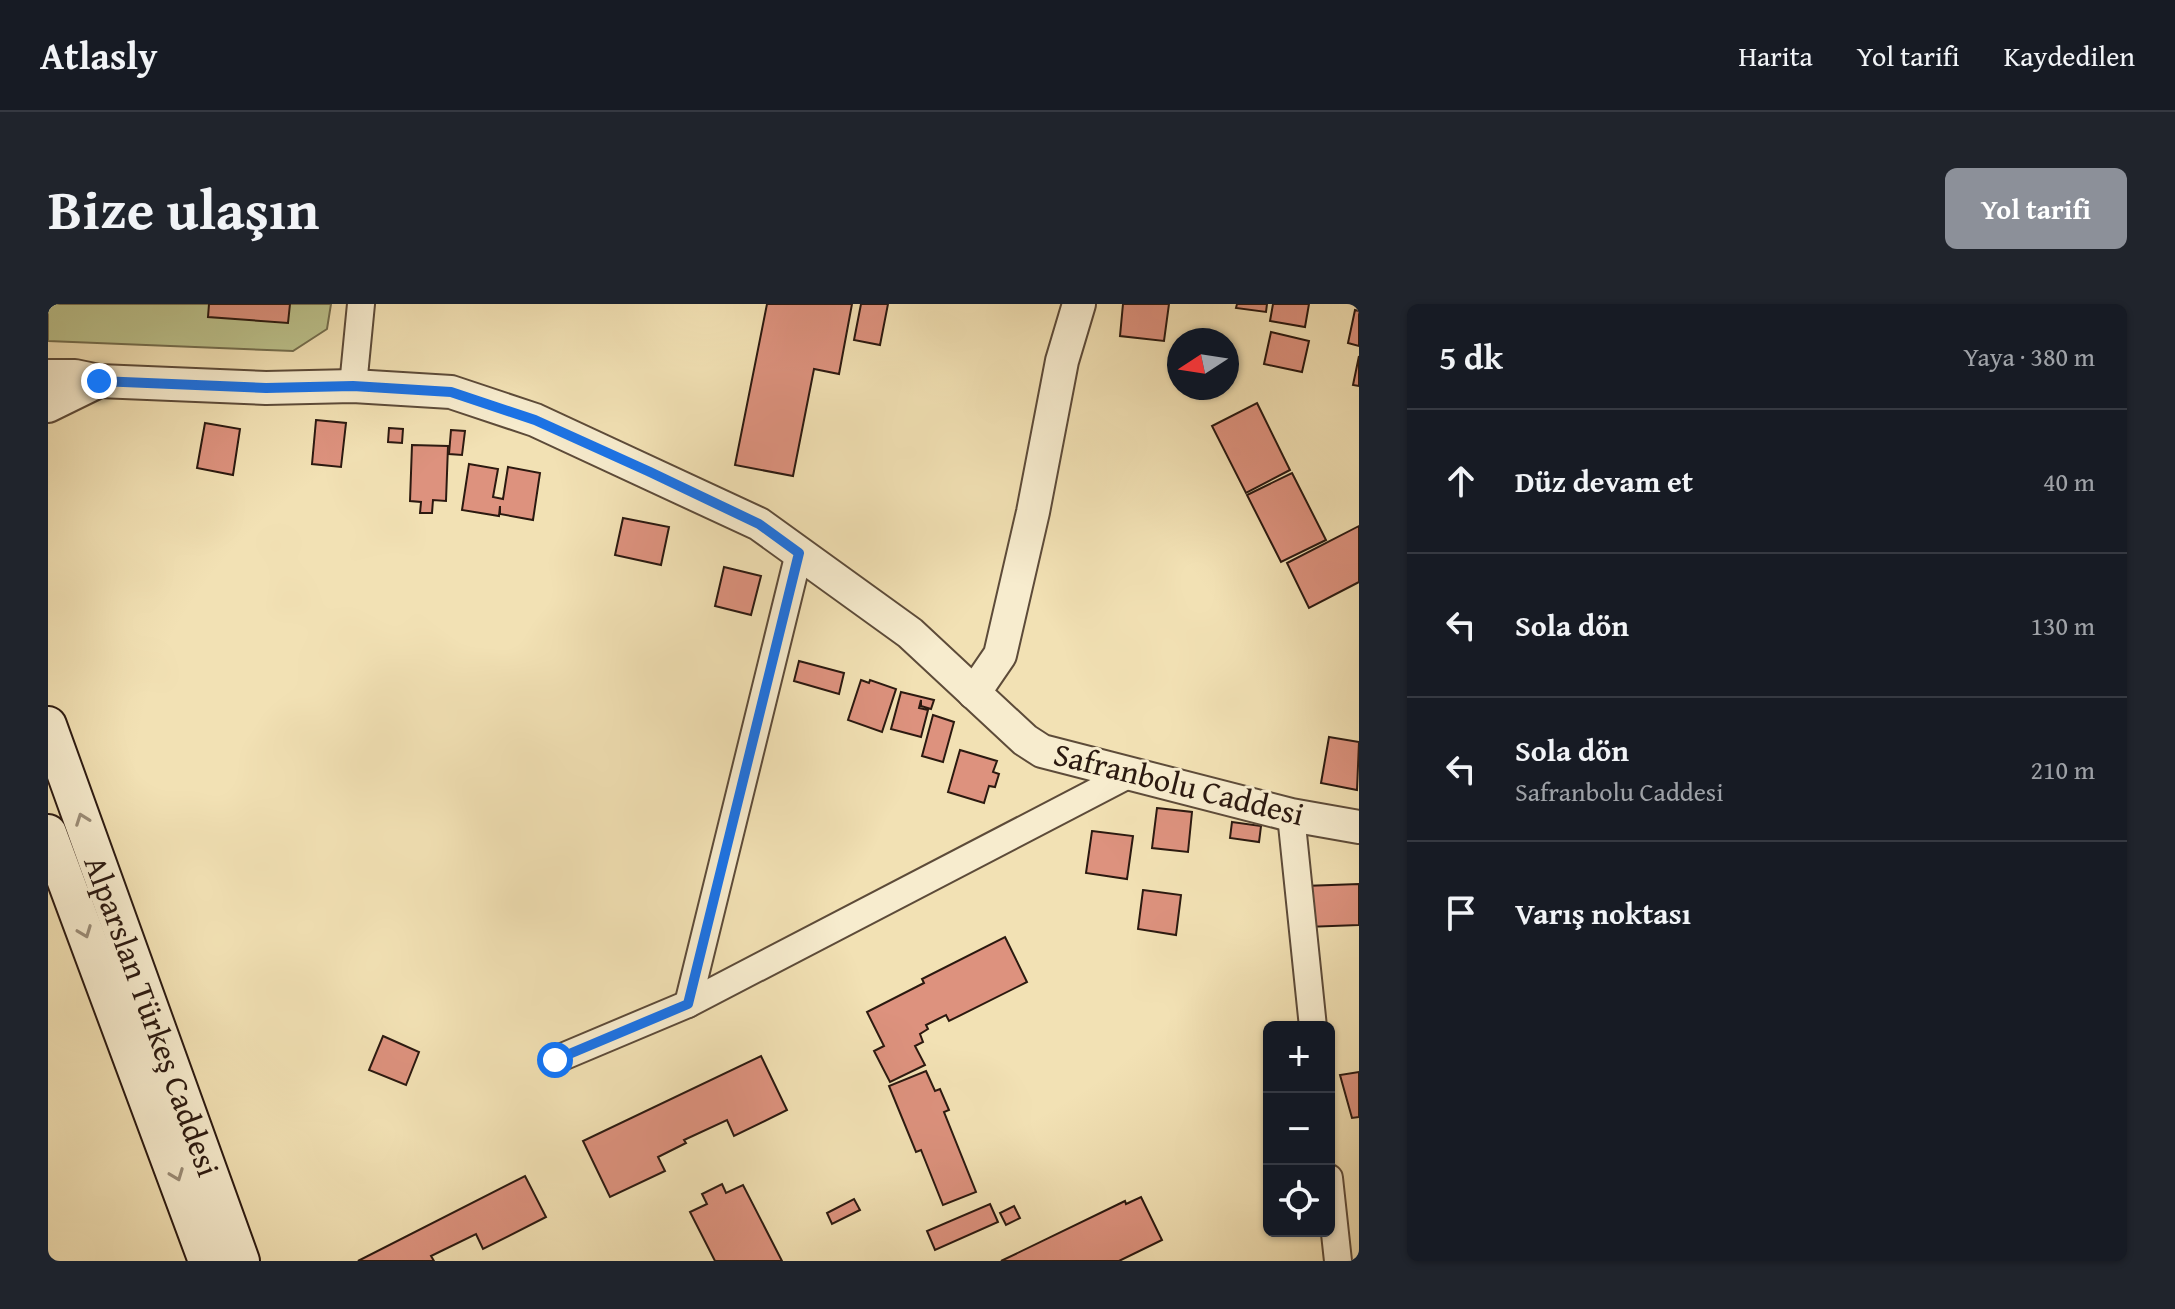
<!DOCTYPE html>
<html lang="tr">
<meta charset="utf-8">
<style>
body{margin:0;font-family:"Gentium Book Plus",serif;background:#20242c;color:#f1f3f6}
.controls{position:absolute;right:24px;bottom:24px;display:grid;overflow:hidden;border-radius:12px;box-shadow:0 2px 6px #0004}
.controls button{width:72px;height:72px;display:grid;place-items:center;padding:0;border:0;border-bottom:2px solid #363941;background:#171b24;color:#f1f3f6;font:40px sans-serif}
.compass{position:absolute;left:1119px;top:24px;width:72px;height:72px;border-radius:50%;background:#171b24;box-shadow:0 2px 6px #0004;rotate:258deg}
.stop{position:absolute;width:24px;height:24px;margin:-18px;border:6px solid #1a73e8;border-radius:50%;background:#fff}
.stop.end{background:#1a73e8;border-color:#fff;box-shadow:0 2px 8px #0008}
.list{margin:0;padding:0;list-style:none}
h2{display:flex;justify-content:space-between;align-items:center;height:104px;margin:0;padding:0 32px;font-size:34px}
h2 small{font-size:26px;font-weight:400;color:#9ea1a6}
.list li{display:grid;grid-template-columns:52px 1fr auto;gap:24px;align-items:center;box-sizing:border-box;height:144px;padding:0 32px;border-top:2px solid #363941}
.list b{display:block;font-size:30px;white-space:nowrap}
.list p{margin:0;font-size:26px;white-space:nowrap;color:#9ea1a6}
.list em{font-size:26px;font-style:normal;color:#9ea1a6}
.icon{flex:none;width:44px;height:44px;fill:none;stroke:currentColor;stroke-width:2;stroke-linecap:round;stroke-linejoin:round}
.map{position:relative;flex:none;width:1311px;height:957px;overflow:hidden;border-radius:12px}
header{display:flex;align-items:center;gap:48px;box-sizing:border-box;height:112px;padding:0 40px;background:#171b24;border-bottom:2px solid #363941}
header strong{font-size:38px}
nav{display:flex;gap:44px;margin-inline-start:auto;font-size:28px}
.intro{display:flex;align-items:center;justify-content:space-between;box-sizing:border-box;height:192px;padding:0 48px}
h1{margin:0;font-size:56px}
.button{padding:20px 36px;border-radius:12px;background:#8c9099;color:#fff;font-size:28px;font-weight:700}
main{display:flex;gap:48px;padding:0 48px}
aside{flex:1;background:#171b24;border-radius:12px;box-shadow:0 2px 6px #0004}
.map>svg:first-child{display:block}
.green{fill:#bcc28c;stroke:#746e4e;stroke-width:2}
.building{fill:#dd927e;stroke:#2b1910;stroke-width:2}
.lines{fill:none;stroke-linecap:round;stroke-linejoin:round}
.minor-casing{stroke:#5d4b39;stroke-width:30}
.tertiary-casing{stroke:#5d4b39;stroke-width:36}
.secondary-casing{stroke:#2b1910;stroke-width:40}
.minor{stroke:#f7ecce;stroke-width:26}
.tertiary{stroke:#f7ecce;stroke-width:32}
.secondary{stroke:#f7ecce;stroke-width:36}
.oneway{stroke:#9b8d78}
.route{stroke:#1a73e8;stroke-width:10}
.labels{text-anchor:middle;stroke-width:6;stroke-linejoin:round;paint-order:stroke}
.street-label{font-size:32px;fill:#2b1910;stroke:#f7ecce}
</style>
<header>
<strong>Atlasly</strong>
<nav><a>Harita</a><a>Yol tarifi</a><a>Kaydedilen</a></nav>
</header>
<div class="intro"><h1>Bize ulaşın</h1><a class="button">Yol tarifi</a></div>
<main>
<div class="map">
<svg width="1311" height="957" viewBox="0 0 1311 957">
<rect width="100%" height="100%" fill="#f2e1b4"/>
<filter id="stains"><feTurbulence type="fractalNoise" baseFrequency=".0025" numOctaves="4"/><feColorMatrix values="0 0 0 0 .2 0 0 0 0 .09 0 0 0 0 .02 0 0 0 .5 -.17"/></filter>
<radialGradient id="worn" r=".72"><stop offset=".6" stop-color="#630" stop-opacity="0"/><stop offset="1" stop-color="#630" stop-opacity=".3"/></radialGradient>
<!-- green -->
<path class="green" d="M0 0H283L279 25 245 47 0 37Z"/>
<!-- building -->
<g class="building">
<path d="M161 0H242L240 19 160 13Z"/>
<path d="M719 0H804L791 70 766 65 745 172 687 161Z"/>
<path d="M813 0H840L832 41 806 36Z"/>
<path d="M1075 0H1121L1116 37 1072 32Z"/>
<path d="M1189 0H1219L1218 8 1188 4Z"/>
<path d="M1225 0H1261L1257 23 1222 17Z"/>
<path d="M1307 6 1311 7V42L1300 39Z"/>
<path d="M1223 28 1261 37 1254 68 1216 60Z"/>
<path d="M1311 52V82L1305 81Z"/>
<path d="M1209 99 1242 166 1198 189 1164 122Z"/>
<path d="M268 116 298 119 293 163 264 160Z"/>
<path d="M157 119 192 125 185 171 149 164Z"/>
<path d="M341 124 355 125 354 139 340 138Z"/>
<path d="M403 126 417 127 414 151 401 150Z"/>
<path d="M364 141 400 142 398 197 385 196 384 209H372L373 198 362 197Z"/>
<path d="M421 160 450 165 445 193 455 195 460 163 492 169 485 216 452 210V202L451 212 414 206Z"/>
<path d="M1244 169 1278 236 1233 258 1199 191Z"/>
<path d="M575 214 621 223 613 261 567 251Z"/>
<path d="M1311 222V278L1261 304 1239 259Z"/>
<path d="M676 263 713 272 703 311 667 302Z"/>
<path d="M751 357 796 369 791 390 746 377Z"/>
<path d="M813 376 821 379 822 376 848 385 834 428 800 416Z"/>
<path d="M853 388 886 396 883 405 873 402V396L871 404 880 406 873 433 843 425Z"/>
<path d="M885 411 906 418 895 458 874 452Z"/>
<path d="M1281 433 1311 438 1309 486 1273 479Z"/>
<path d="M912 446 949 457 945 468 951 470 947 483 941 482 936 499 900 488Z"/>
<path d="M1109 504 1144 508 1140 548 1104 544Z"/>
<path d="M1184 518 1213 522 1211 538 1182 534Z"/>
<path d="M1044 527 1085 532 1079 575 1038 569Z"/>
<path d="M1311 580V621L1258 623 1256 582Z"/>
<path d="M1095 586 1133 591 1128 631 1090 625Z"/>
<path d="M957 633 979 678 901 717 898 711 878 721 880 725 872 730 875 738 867 742 877 761 842 778 826 747 836 742 819 708 876 679 874 675Z"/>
<path d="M335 732 371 748 358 781 321 766Z"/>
<path d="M713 752 739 806 686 832 679 816 636 836 638 839 610 853 617 867 562 893 535 837Z"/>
<path d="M878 767 887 787 892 785 901 806 896 808 928 888 895 901 873 846 868 848 841 782Z"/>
<path d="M1311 768V813L1304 814 1292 771Z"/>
<path d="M477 872 498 913 435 945 428 930 383 952 386 957H310Z"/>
<path d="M674 880 678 889 695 881 734 957H667L642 908 659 900 654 890Z"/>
<path d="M1093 893 1114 936 1071 957H953L1077 897 1078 900Z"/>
<path d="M806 895 812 906 784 920 779 909Z"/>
<path d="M942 900 950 918 887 946 879 927Z"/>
<path d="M966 902 972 914 958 921 952 909Z"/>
</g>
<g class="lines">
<!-- minor casing -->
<g class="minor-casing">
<g id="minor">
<path d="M305 82 313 0"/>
<path d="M1243 511 1265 723"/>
<path d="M640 700 751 249"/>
<path d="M507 756 640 700 1082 470"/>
<path d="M1281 874 1290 957"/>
</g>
</g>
<!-- tertiary casing -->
<g class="tertiary-casing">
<g id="tertiary">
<path d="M0 72H27L51 77 218 84 305 82 403 88 487 116 711 220 862 329 977 436 994 447 1243 511 1311 523"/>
<path d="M0 102 51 77"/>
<path d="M926 389 952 351 985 208 1014 57 1031 0"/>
</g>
</g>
<!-- secondary casing -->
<g class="secondary-casing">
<g id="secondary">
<path d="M0 421 193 957"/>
<path d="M0 529 159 957"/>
</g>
</g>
<!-- minor -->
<use href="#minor" class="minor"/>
<!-- tertiary -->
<use href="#tertiary" class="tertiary"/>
<!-- secondary -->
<use href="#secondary" class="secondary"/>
</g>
<!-- one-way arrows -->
<defs><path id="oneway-chevron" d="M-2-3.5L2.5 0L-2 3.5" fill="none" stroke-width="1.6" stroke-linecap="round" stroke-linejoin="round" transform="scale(2)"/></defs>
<g class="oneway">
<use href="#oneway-chevron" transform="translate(34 515) rotate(-110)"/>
<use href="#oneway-chevron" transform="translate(37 628) rotate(69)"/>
<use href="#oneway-chevron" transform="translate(129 871) rotate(69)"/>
</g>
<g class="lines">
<!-- route -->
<path class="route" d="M51 77 218 84 305 82 403 88 487 116 602 168 711 220 751 249 640 700 507 756"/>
</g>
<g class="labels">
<!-- street labels -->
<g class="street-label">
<text transform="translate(1131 480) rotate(14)" y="11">Safranbolu Caddesi</text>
<text transform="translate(104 712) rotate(70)" y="11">Alparslan Türkeş Caddesi</text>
</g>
</g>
<rect width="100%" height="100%" filter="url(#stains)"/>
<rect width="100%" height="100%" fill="url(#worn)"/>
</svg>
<div class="controls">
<button>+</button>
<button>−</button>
<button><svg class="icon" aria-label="locate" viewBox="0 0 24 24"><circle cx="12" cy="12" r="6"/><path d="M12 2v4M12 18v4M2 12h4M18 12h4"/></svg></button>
</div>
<svg class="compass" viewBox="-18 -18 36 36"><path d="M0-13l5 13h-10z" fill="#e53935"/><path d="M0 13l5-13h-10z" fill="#9ea1a6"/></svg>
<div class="stop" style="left:507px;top:756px"></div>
<div class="stop end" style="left:51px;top:77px"></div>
</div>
<aside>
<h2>5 dk<small>Yaya · 380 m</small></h2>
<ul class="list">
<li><svg class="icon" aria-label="ahead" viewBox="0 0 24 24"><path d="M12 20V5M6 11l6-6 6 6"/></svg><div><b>Düz devam et</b></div><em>40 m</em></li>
<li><svg class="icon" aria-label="left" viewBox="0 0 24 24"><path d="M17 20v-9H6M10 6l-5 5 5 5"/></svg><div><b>Sola dön</b></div><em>130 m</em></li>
<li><svg class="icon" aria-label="left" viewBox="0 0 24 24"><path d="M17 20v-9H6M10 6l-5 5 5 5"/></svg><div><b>Sola dön</b><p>Safranbolu Caddesi</p></div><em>210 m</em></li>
<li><svg class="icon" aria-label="arrive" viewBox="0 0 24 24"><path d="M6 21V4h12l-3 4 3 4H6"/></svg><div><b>Varış noktası</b></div></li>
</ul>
</aside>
</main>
